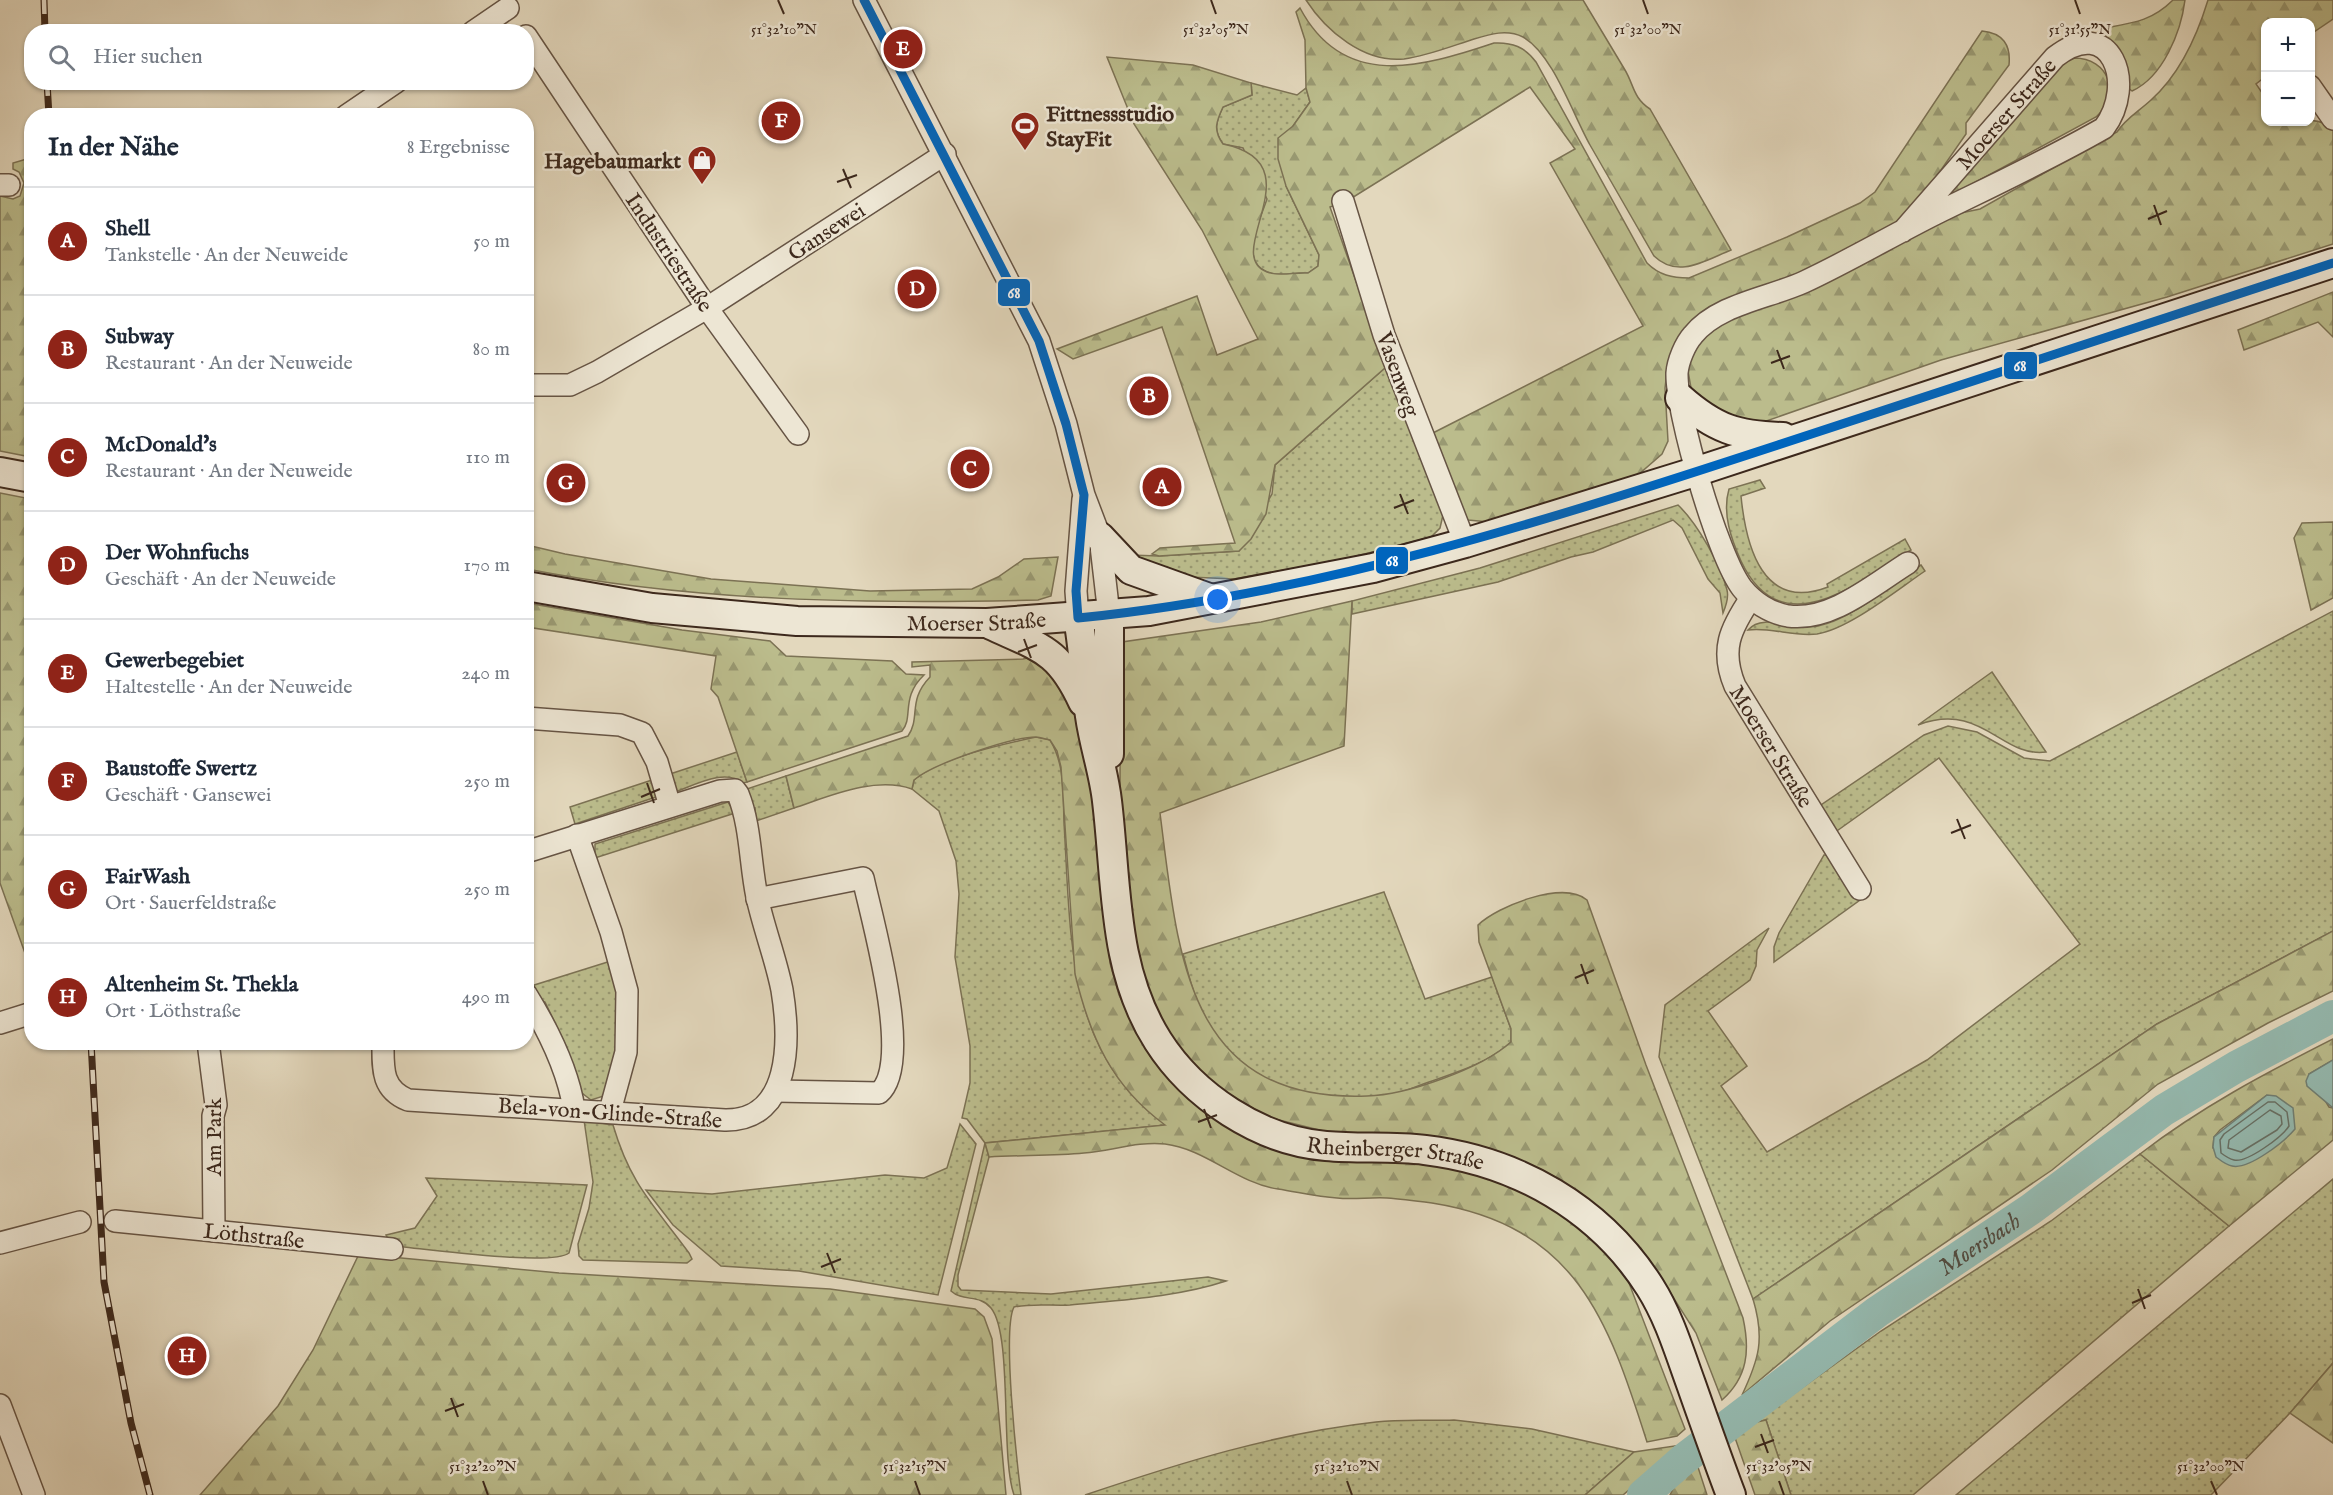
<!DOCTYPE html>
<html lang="de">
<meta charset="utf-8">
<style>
body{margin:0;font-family:"IM FELL English",serif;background:#f6f6f7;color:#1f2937}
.controls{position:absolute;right:18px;top:18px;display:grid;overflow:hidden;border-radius:12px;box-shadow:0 2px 4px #0004}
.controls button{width:54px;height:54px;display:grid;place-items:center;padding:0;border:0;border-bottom:2px solid #e0e1e3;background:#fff;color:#1f2937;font:30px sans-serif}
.you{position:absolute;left:1218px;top:600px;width:21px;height:21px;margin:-15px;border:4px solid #fff;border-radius:50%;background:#1a73e8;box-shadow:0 0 0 9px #1a73e833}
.badge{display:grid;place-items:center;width:39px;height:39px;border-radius:50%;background:#8f2418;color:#fff;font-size:20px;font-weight:700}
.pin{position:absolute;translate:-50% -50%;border:3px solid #fff;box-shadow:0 2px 6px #0006}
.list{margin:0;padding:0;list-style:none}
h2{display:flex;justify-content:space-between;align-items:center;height:78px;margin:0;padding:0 24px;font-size:26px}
h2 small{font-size:20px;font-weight:400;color:#747a83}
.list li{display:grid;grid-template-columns:39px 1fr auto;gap:18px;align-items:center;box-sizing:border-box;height:108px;padding:0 24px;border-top:2px solid #e0e1e3}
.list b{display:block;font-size:22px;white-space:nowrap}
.list p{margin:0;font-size:20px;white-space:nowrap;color:#747a83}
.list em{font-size:20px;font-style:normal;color:#747a83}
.icon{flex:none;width:33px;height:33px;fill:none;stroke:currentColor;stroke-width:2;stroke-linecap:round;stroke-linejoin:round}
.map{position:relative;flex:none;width:2333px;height:1495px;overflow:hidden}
.search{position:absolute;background:#fff;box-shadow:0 2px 4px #0004;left:24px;top:24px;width:510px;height:66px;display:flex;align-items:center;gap:15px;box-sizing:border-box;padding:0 21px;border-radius:24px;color:#747a83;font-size:22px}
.panel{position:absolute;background:#fff;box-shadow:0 2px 4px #0004;left:24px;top:108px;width:510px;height:942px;border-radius:24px}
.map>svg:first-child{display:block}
.grass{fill:url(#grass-dots);stroke:#7c7254;stroke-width:1.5}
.forest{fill:url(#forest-firs);stroke:#7c7254;stroke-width:1.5;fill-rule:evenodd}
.water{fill:#95bab0;stroke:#718075;stroke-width:1.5}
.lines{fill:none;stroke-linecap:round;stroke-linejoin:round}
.shore{stroke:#687166;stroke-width:1.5}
.river{stroke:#95bab0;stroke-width:32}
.minor-casing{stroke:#665444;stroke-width:24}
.secondary-casing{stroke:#3c281c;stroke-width:32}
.minor{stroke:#ede6d4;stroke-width:21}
.secondary{stroke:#ede6d4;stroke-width:28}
.rail-casing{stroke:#3c281c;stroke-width:7}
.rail{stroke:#ede6d4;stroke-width:4.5;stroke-dasharray:14;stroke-linecap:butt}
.bus-1-casing{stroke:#ede6d4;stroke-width:14}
.bus-1{stroke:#0065bd;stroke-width:9}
.ticks{fill:none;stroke:#3c281c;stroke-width:2}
.labels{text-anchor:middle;stroke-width:5;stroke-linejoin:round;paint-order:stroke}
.poi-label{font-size:22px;font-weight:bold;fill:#3c281c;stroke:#ede6d4;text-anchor:start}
.street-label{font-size:22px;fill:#3c281c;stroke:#ede6d4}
.water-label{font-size:24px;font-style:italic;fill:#524c41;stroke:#ede6d4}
.ticks-label{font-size:15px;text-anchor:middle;fill:#3c281c;stroke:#ede6d4;stroke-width:5;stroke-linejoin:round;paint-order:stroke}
.line-badge{stroke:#ede6d4;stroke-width:2}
.badge-label{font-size:16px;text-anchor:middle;font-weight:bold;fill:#fff}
</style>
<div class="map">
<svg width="2333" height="1495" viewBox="0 0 2333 1495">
<defs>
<pattern id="grass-dots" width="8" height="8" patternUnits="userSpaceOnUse" patternTransform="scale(1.5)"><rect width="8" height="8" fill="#bbbc8c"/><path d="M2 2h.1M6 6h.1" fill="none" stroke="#999972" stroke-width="1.8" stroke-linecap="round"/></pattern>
<pattern id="forest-firs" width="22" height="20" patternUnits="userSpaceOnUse" patternTransform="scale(1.5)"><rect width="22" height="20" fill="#bbbc8c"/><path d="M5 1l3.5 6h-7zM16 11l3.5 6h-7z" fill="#999972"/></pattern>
</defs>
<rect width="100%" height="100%" fill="#e3d8bd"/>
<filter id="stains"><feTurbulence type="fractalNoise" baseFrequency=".00333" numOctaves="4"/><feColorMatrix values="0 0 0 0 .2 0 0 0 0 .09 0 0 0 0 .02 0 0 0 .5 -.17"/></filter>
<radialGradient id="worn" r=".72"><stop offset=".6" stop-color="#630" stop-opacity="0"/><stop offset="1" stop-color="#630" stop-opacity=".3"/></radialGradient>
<!-- grass -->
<g class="grass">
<path d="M1251 83 1297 95 1306 88 1310 102 1293 126 1286 186 1319 255 1318 266 1308 273C1297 272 1285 276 1275 274 1235 267 1259 223 1267 199L1243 148 1223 144C1213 130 1216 122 1223 107L1252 95Z"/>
<path d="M1386 367 1443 515 1440 528 1431 537 1345 559 1234 579 1166 576 1132 555 1159 556 1239 551 1272 494 1275 465Z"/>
<path d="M1760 480 1765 488 1741 496C1746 547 1763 612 1828 587L1827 584 1905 539 1911 550C1857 583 1781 647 1741 561 1731 539 1722 513 1729 489Z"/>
<path d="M1678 505C1697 523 1721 565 1727 590 1729 598 1726 606 1723 613L1720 593 1708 579 1682 528 1673 520 1593 552 1571 557 1498 582 1352 614V601L1480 568Z"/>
<path d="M1921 565 1925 571C1897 590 1849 629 1817 634 1793 637 1772 627 1748 630 1763 612 1794 631 1818 626 1851 620 1892 584 1921 565Z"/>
<path d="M2333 611V931L2157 1024 1753 1299 1659 1057 1665 1005 1769 928 1757 950 1756 966 1750 980 1708 1011 1747 1066 1721 1086 1767 1152 1927 1060 2080 944 1939 758 1834 833 1818 807 1924 735 1948 726 1977 732 2024 758 2050 761Z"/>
<path d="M1992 672 2046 752C2001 758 1982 701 1918 725Z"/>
<path d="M1036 737 1050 740C1065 764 1063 795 1064 823 1071 934 1065 1054 1166 1125L985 1143 989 1157 958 1275V1286L961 1290 1051 1294 1208 1277 1226 1281C1178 1297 1121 1300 1070 1305 1051 1306 1033 1303 1014 1307 1002 1330 1017 1463 1021 1495H1014C1000 1455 1013 1335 991 1308 980 1294 963 1302 951 1291L985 1143 967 1119 962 1118 970 1083V1046L955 957 959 894 956 861 939 811 912 789 914 780C939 758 1003 744 1036 737Z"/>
<path d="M737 752 747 782 743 783C725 768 695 785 675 792L667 775Z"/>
<path d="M786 776 794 808 756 821 755 808 750 809 747 789Z"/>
<path d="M652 780 656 797 575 824 570 807Z"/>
<path d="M728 802 735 813 595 858V844Z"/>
<path d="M1824 855H1831L1860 900 1774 962V947L1779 933Z"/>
<path d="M1384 892 1425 999 1492 977 1511 1029V1042C1488 1063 1458 1072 1429 1082 1417 1086 1403 1093 1390 1095 1355 1102 1297 1097 1265 1079 1247 1070 1228 1050 1215 1034 1197 1012 1190 980 1183 954Z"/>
<path d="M614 960 622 1037 607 1095 591 1100 578 1090 564 1056 566 1046 545 1002 536 998 528 987Z"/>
<path d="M584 1120 613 1125C631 1186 654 1205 689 1253L692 1259 687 1263 583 1260 579 1256 578 1244 589 1208 593 1182Z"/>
<path d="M960 1124 976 1144 938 1295 799 1271 721 1266 673 1225 646 1190 712 1194 885 1175 924 1178 947 1168Z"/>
<path d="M2140 1154 2229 1226 1913 1495H1791L1766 1420 1753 1423 1881 1331 2051 1221Z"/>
<path d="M426 1178 587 1185 569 1253C550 1267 423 1248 392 1246L386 1235 415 1228 437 1196Z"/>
<path d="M2333 1179V1363L2290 1413 2211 1495H1956Z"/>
<path d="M1454 1420 1532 1429 1634 1452 1585 1495H1085C1180 1463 1276 1433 1376 1422 1402 1419 1428 1421 1454 1420Z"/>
</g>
<!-- forest -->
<g class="forest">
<path d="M1306 0H1583C1597 23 1611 47 1625 70 1634 85 1633 98 1650 109L1731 250C1704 261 1678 279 1654 256 1633 219 1611 182 1590 145 1573 115 1553 54 1523 37 1507 29 1490 34 1474 39 1452 46 1427 56 1404 59 1364 63 1326 31 1306 0Z"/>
<path d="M2173 0H2185C2181 32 2163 77 2132 91L2127 87 2120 52 2104 35 2105 28C2133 23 2152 21 2173 0Z"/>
<path d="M2208 0H2333V19L2311 34 2310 22H2266L2265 77 2256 84 2265 97 2266 122C2284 122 2321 114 2333 130V244L2167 297 1941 360 1749 427 1697 403 1691 388 1688 371 1691 353 1718 323 1828 282 1956 214 1980 209 2117 132C2126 118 2138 112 2151 100 2179 75 2197 36 2208 0Z"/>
<path d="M1300 8C1344 91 1422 67 1494 43 1512 42 1525 47 1536 62L1647 263C1659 275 1672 278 1689 278L1787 237 1860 203 1875 192 1982 31C2003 33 2011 45 2009 65L1966 123V134L1916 206 1902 220 1822 266 1726 302 1668 364 1665 388 1668 441 1662 454 1639 474 1489 522 1468 520 1456 513 1431 434 1643 326 1550 163 1575 149 1530 87 1347 201 1330 207 1386 367 1275 465 1266 514 1251 539 1239 551 1159 556 1152 554 1160 548 1235 543 1162 327 1073 359 1057 349 1197 296 1217 355 1258 339 1202 230 1134 124 1107 57 1193 65 1251 83 1252 95 1223 107C1216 122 1213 130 1223 144 1318 163 1220 254 1267 272 1280 277 1294 272 1308 273L1318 266 1319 255 1286 186 1278 159V138L1293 126 1310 102 1306 88 1305 40 1296 12Z"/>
<path d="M2074 58C2109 58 2122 95 2096 117L1952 195 1947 193 2056 66Z"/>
<path d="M30 158 32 196 31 457 0 451V196L13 199 20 196 24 183 19 172 13 169V163Z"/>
<path d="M2333 292V337L2318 322 2244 350 2238 330Z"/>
<path d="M0 493 31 499V970L0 883Z"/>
<path d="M2333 522V598L2311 610 2294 538 2302 523Z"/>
<path d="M527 545 565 554 711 579 870 591 972 589 998 577 1024 559 1058 557 1051 596 1038 600C867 604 695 602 527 569Z"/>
<path d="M1352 601 1344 746 1160 813C1178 953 1185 1103 1367 1096 1406 1095 1481 1069 1511 1042V1029L1479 942 1478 925C1498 906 1563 880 1587 900L1646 1065 1743 1318C1750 1350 1748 1377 1722 1400L1696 1333 1657 1272 1576 1194 1271 1118C1239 1101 1207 1083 1183 1054 1103 959 1122 761 1122 642L1261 622Z"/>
<path d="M527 603 682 630 770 641 786 656 892 661 906 674 924 675C900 698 914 717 902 731L747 782 718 697 711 689 716 656 527 627Z"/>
<path d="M1037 656 1076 695 1092 793 1110 963 1119 995 1150 1056 1180 1091 1234 1130 1325 1159 1453 1166 1489 1176 1557 1210 1599 1243 1629 1283 1685 1429 1677 1436 1647 1442C1608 1319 1576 1226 1432 1203 1417 1201 1402 1199 1387 1198 1370 1197 1353 1200 1337 1198 1317 1197 1298 1192 1278 1189 1237 1183 1206 1149 1165 1144 1138 1141 1111 1151 1084 1153 1053 1156 1020 1155 989 1157L985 1143 1165 1125C1112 1086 1090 1037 1075 974L1061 767 1057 751 1050 740C1045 739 1040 737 1036 737 1012 737 932 764 914 780L912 789C875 776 830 796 794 808L786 776 908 736C921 717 907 701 930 677V665L912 667V662L1023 659Z"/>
<path d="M2333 931V991L2268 1023 2158 1084 2052 1170 1830 1321 1742 1395C1759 1359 1765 1339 1753 1299L2157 1024Z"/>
<path d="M2333 1039V1060L2309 1074 2329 1107 2333 1108V1140L2229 1226 2140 1154C2201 1107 2264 1074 2333 1039ZM2267 1095 2213 1147 2214 1137 2220 1130Z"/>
<path d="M359 1254 559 1273 830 1289 975 1309 984 1317 992 1339 1006 1495H200L278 1406 313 1350Z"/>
<path d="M2333 1363V1443L2290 1413Z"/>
<path d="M1766 1420 1791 1495H1755L1733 1432 1739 1426Z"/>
<path d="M1681 1445 1623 1495H1585L1634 1452Z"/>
<path d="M1696 1461 1707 1495H1670L1680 1475Z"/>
</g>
<!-- water -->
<g class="water">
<path d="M2333 1060V1108L2307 1086 2306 1081 2309 1074Z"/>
<path d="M2267 1095 2276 1096 2293 1108 2295 1129C2285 1141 2249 1170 2232 1166 2226 1165 2220 1160 2216 1157L2213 1147 2214 1137Z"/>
</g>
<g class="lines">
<!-- shore -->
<g class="shore">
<path d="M2268 1102H2275L2287 1112 2289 1126C2282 1137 2247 1163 2234 1160 2230 1159 2225 1156 2221 1153L2220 1140 2224 1134Z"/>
<path d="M2270 1110 2281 1116 2282 1124 2277 1130 2241 1152 2228 1148 2229 1140Z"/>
</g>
<!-- river -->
<path class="river" id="s1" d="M1643 1495 1684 1459 1877 1312 2031 1209 2164 1110 2236 1067 2333 1016"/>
<!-- minor casing -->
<g class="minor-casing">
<g id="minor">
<path d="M864 0 1039 341 1066 424 1084 495 1100 537 1109 615"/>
<path d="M473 32 508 8"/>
<path d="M526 36 707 308 798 434"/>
<path d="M2310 86 2333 119"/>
<path d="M346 116 396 82"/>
<path d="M0 185H9"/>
<path d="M1343 201 1384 335 1465 543"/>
<path id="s2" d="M1903 231 2055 57C2111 13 2137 84 2104 128 2050 159 1992 186 1935 214 1891 236 1849 261 1804 282 1769 298 1718 304 1693 335 1685 344 1678 361 1677 373 1676 413 1718 557 1742 588 1753 602 1770 613 1788 616 1831 622 1874 584 1908 563"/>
<path d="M526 385H570L597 372 707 308 945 154"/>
<path id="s3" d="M1751 598C1730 629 1720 650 1735 686L1860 889"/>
<path d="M1078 618 1076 591 1083 499"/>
<path d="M526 718 620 725 642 733 657 762 670 806"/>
<path d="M577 835 611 932 627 991 626 1052 610 1111"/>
<path d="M757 899 863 878C872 920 914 1064 879 1093L776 1091"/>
<path d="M526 994C547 1028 568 1070 574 1109"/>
<path d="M0 1023 32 1013"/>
<path d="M208 1042 216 1105 213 1116 214 1231"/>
<path d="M383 1042C383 1068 381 1089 408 1100L725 1120C792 1121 790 1039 782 990 776 959 764 929 757 897 750 864 751 826 738 794L735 790 720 791 526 852"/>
<path d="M115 1221 392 1249"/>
<path d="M0 1243 80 1222"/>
<path d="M0 1405 34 1495"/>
</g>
</g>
<!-- secondary casing -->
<g class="secondary-casing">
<g id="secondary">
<path d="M1680 398C1715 429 1737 436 1783 437"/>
<path d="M0 472 32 478"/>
<path d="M1100 537 1131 570 1209 598"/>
<path id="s4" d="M526 586 652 608 797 621 987 623 1149 611 1373 568 1465 543 1698 471 2333 263"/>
<path id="s5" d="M1078 618C1084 650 1085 684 1090 716 1094 745 1104 773 1107 801 1117 883 1112 969 1158 1041 1193 1096 1260 1141 1326 1146 1359 1149 1392 1146 1425 1150 1517 1161 1600 1208 1650 1287 1669 1317 1679 1351 1691 1384 1704 1421 1717 1458 1731 1495"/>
<path d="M991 625C1041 648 1059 650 1083 702"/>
<path d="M1109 754V615"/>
</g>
</g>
<!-- minor -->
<use href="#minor" class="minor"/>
<!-- secondary -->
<use href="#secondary" class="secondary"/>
<!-- rail casing -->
<g class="rail-casing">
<g id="rail">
<path d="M44 0 45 32"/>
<path d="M47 82 49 116"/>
<path d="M91 1042 104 1282 131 1423 150 1495"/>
</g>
</g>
<!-- rail -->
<use href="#rail" class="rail"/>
<!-- bus-1 casing -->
<g class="bus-1-casing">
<path id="bus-1" d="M864 0 1039 341 1066 424 1084 495 1076 591 1078 618C1319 594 1549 520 1778 445 1963 384 2148 324 2333 263"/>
</g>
<!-- bus-1 -->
<use href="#bus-1" class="bus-1"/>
</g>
<!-- ticks -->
<path class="ticks" d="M778 0 784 14M1211 0 1216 14M1643 0 1648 14M2075 0 2080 14M843 169 851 188M837 182 857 175M2154 205 2161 225M2148 219 2167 211M1777 350 1784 369M1771 363 1790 356M1400 494 1408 514M1394 508 1414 500M1024 639 1031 658M1018 652 1037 645M647 783 654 803M641 797 660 789M1957 819 1965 839M1951 833 1971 825M1581 964 1588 984M1575 978 1594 970M1204 1109 1211 1128M1198 1122 1217 1115M827 1253 835 1273M821 1267 841 1259M2138 1289 2145 1309M2132 1303 2151 1295M451 1398 458 1417M445 1411 464 1404M1761 1434 1768 1453M1755 1447 1774 1440M483 1481 488 1495M915 1481 920 1495M1347 1481 1352 1495M1779 1481 1784 1495M2211 1481 2217 1495"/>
<!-- icons -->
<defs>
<g id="stadium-pin" transform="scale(1.5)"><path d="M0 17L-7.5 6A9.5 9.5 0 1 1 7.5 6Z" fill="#8f2418" stroke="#ede6d4"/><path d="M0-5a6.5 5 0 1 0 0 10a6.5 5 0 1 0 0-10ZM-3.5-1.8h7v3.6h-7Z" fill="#fff"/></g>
<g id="shop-pin" transform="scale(1.5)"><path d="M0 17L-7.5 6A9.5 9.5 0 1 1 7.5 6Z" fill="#8f2418" stroke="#ede6d4"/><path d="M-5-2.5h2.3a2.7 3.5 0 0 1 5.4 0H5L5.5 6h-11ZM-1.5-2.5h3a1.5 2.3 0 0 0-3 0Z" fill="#fff"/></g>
</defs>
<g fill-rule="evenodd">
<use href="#stadium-pin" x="1025" y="126"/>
<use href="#shop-pin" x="702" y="160"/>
</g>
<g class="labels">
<!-- poi labels -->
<g class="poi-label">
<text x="1046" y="121">Fittnessstudio<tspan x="1046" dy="25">StayFit</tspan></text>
<text x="681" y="168" text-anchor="end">Hagebaumarkt</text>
</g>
<!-- street labels -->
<g class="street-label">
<text dy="8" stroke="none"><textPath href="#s2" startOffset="156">Moerser Straße</textPath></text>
<text transform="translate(826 231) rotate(-33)" y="8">Gansewei</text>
<text transform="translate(670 252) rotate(56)" y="8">Industriestraße</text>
<text transform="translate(1399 374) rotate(70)" y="8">Vasenweg</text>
<text dy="8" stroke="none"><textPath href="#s4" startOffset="453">Moerser Straße</textPath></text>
<text dy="8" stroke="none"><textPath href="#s3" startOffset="165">Moerser Straße</textPath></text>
<text transform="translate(610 1112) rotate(4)" y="8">Bela-von-Glinde-Straße</text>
<text transform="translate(213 1137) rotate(-90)" y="8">Am Park</text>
<text dy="8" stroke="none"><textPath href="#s5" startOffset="708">Rheinberger Straße</textPath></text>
<text transform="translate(254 1235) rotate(6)" y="8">Löthstraße</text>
</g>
<!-- water labels -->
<g class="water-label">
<text dy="8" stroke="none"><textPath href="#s1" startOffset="420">Moersbach</textPath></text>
</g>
</g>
<g class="ticks-label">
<text x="784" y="34">51°32'10"N</text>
<text x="1216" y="34">51°32'05"N</text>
<text x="1648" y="34">51°32'00"N</text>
<text x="2080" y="34">51°31'55"N</text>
<text x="483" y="1471">51°32'20"N</text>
<text x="915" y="1471">51°32'15"N</text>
<text x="1347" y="1471">51°32'10"N</text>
<text x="1779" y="1471">51°32'05"N</text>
<text x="2211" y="1471">51°32'00"N</text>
</g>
<g class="line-badge">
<rect x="997" y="278" width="34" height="29" rx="6" fill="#0065bd"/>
<rect x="2003" y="351" width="35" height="29" rx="6" fill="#0065bd"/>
<rect x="1375" y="546" width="34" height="29" rx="6" fill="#0065bd"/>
</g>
<g class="badge-label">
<text x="1014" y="298">68</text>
<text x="2020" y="371">68</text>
<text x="1392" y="566">68</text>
</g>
<rect width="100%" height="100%" filter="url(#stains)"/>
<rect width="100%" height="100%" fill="url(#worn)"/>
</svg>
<div class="controls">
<button>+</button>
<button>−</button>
</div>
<div class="you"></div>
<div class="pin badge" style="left:1162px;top:487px">A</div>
<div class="pin badge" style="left:1149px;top:396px">B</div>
<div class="pin badge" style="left:970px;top:469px">C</div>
<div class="pin badge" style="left:917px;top:289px">D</div>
<div class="pin badge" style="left:903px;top:49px">E</div>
<div class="pin badge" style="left:781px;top:121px">F</div>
<div class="pin badge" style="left:566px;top:483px">G</div>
<div class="pin badge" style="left:187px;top:1356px">H</div>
<div class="search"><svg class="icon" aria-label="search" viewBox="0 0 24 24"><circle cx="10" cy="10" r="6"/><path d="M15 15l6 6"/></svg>Hier suchen</div>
<section class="panel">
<h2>In der Nähe<small>8 Ergebnisse</small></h2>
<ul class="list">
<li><span class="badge">A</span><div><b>Shell</b><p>Tankstelle · An der Neuweide</p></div><em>50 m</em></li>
<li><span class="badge">B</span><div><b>Subway</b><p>Restaurant · An der Neuweide</p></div><em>80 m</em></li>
<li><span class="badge">C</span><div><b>McDonald's</b><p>Restaurant · An der Neuweide</p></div><em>110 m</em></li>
<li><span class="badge">D</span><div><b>Der Wohnfuchs</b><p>Geschäft · An der Neuweide</p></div><em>170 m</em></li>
<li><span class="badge">E</span><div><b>Gewerbegebiet</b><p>Haltestelle · An der Neuweide</p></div><em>240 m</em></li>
<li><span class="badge">F</span><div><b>Baustoffe Swertz</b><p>Geschäft · Gansewei</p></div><em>250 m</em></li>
<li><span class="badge">G</span><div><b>FairWash</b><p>Ort · Sauerfeldstraße</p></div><em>250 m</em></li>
<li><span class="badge">H</span><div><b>Altenheim St. Thekla</b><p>Ort · Löthstraße</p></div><em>490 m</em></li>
</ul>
</section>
</div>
